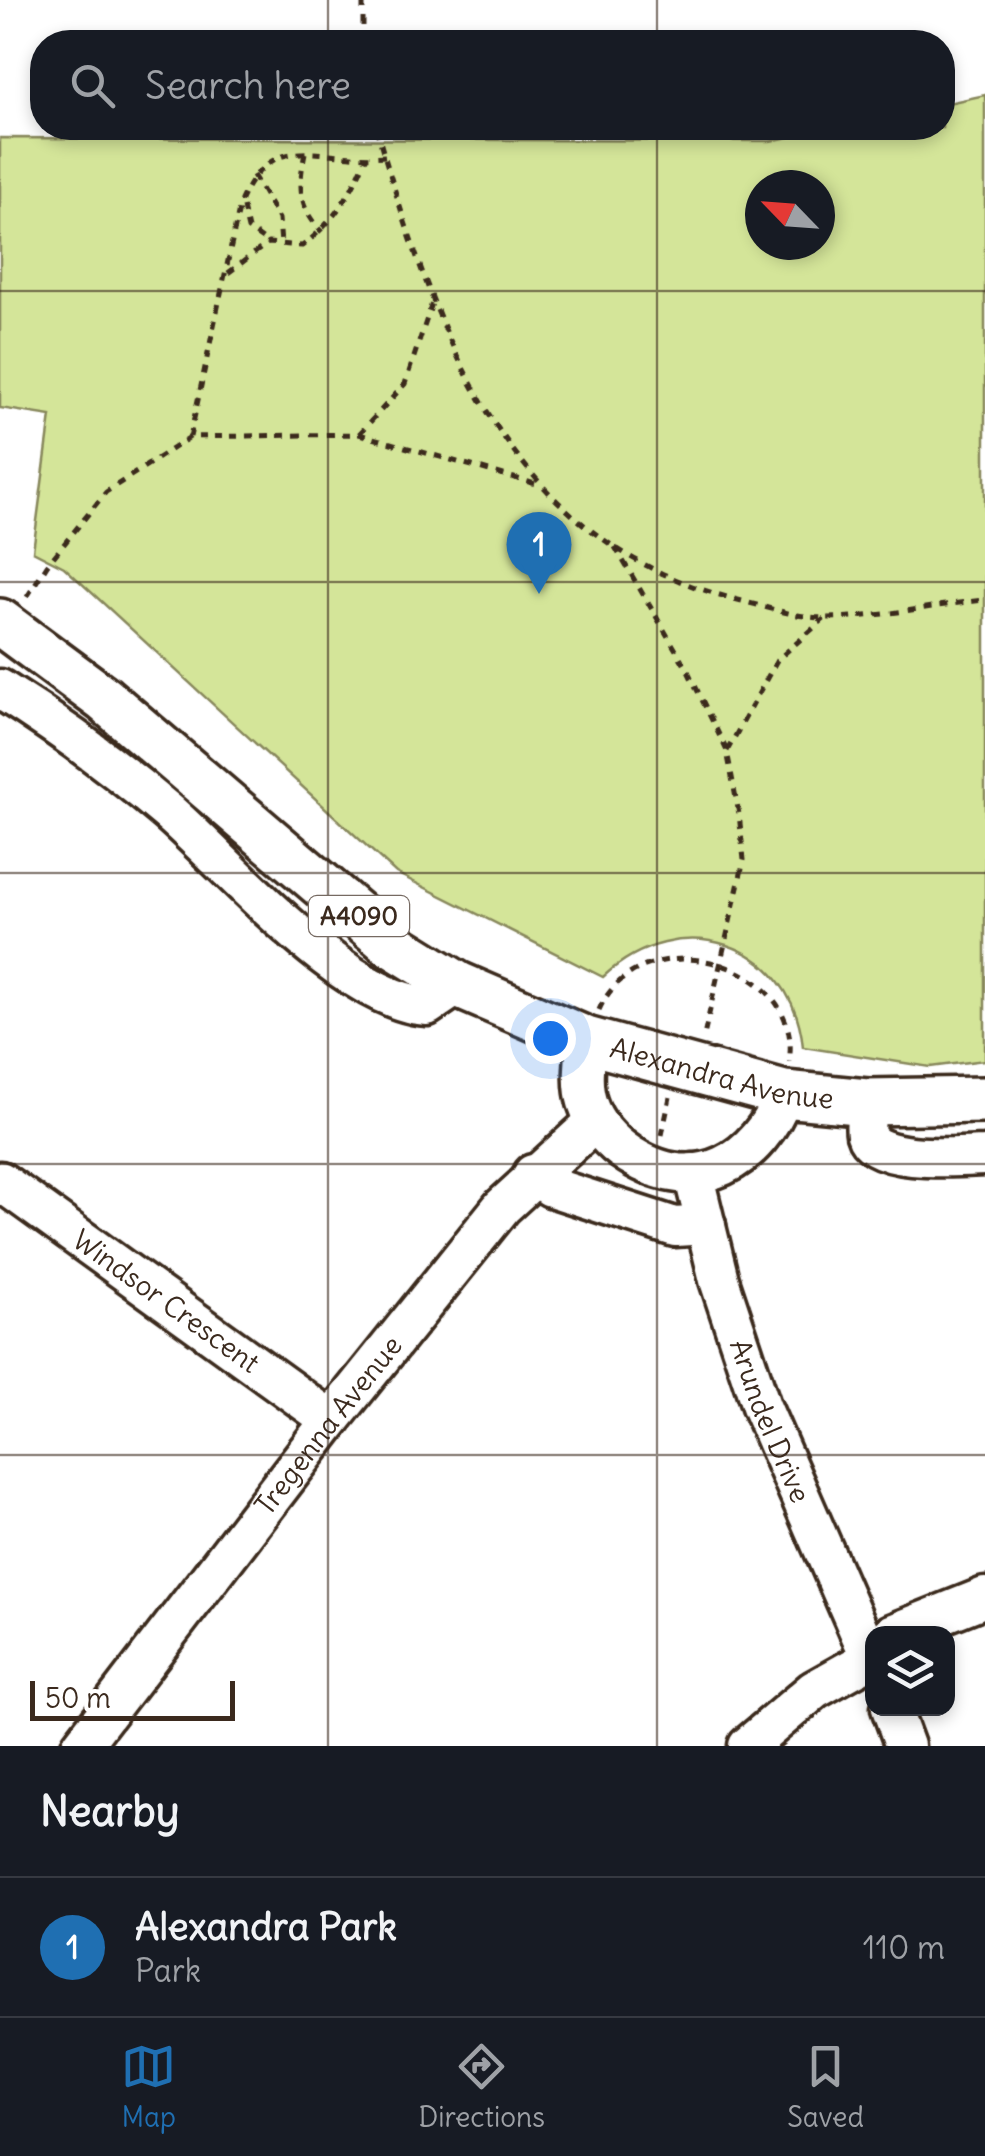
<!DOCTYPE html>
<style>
body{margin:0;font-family:Delius,sans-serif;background:#20242c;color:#f1f3f6}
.controls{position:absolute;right:30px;bottom:30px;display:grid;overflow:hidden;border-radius:20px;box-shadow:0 5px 15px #0003}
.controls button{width:90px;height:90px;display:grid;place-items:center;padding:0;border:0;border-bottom:2px solid #363941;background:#171b24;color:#f1f3f6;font:50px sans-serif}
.compass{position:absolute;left:745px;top:170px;width:90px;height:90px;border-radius:50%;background:#171b24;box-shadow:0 5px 15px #0003;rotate:295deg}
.scale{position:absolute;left:30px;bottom:25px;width:205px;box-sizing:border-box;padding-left:10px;border:5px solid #3b2a1e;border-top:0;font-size:28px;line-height:35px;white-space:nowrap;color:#3b2a1e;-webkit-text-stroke:8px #fff;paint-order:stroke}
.you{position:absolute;left:550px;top:1038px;width:35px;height:35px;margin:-25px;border:8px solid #fff;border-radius:50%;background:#1a73e8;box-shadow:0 0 0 15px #1a73e833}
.badge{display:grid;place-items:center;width:65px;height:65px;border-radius:50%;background:#1f6fb2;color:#fff;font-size:32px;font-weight:700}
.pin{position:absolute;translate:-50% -82px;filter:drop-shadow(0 2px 5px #0008)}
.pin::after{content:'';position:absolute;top:52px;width:35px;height:30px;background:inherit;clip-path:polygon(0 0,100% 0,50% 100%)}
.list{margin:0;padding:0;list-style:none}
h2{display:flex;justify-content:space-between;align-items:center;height:130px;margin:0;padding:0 40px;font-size:42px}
h2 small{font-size:32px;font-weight:400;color:#9ea1a6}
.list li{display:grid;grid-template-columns:65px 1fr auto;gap:30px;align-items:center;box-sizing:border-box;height:140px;padding:0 40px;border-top:2px solid #363941}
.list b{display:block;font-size:38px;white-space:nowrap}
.list p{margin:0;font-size:32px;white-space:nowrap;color:#9ea1a6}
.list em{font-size:32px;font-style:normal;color:#9ea1a6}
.icon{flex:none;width:55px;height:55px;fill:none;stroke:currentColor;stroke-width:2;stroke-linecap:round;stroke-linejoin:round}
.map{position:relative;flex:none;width:985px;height:1746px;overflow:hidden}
.search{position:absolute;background:#171b24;box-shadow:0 5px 15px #0003;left:30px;right:30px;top:30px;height:110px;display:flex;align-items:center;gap:25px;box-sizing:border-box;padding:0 35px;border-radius:40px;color:#9ea1a6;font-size:38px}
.sheet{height:270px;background:#171b24}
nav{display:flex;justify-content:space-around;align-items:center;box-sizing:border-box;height:140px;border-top:2px solid #363941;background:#171b24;font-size:28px;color:#9ea1a6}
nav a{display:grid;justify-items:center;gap:5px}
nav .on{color:#1f6fb2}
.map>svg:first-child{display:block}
.green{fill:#d4e599;stroke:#88885c;stroke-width:2.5;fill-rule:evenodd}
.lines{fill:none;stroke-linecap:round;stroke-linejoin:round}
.minor-casing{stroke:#3b2a1e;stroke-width:45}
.major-casing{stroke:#3b2a1e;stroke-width:52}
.path{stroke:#3b2a1e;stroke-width:5;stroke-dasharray:8 8;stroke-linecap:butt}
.minor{stroke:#fff;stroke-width:38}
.major{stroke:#fff;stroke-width:45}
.grid{fill:none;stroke:#3b2a1e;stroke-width:2.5;stroke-opacity:0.55}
.labels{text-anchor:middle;stroke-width:8;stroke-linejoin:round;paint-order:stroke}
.shield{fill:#fff;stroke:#766a62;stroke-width:2.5}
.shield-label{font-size:25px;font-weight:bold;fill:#3b2a1e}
.street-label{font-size:28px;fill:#3b2a1e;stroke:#fff}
</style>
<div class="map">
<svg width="985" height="1746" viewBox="0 0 985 1746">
<rect width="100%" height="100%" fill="#fff"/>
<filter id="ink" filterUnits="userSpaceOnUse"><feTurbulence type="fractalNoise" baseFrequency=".01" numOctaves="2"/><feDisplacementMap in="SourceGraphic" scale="20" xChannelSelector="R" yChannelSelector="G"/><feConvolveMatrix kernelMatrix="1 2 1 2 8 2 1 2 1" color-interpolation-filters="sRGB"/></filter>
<g filter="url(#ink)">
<!-- green -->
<path class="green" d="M985 95V1060L930 1067 803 1047C793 940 678 906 603 977L396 873 64 567 33 551 51 416 0 408V138L770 141 833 128H942L943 104ZM760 185H820V245H760Z"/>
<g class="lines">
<!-- minor casing -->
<g class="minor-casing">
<g id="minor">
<path d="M0 689C59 726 114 766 167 811 229 864 345 1002 427 1006L458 985"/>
<path d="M586 1040C585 1061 581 1082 587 1102 594 1124 611 1143 630 1155 698 1198 758 1161 784 1094"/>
<path d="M867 1102C867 1112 864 1125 866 1134 874 1164 960 1157 985 1156"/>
<path id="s1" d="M693 1173 719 1280 761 1406 872 1661"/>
<path d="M533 1174 551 1187 675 1227 706 1225"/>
<path id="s2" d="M0 1181 331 1420"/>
<path d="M892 1634 985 1597"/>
<path d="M891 1708 905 1746"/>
<path id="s3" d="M81 1746 331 1420 502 1207 595 1122"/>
<path d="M748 1746 814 1690 871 1658"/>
</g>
</g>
<!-- major casing -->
<g class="major-casing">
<g id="major">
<path id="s4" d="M0 622 104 699 390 943 458 985 586 1040 784 1094 867 1102 985 1100"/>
</g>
</g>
<!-- path -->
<g class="path">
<path d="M363 42V0"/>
<path d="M376 128C437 333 503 541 738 600 766 607 798 618 827 618 879 618 933 605 985 600"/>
<path d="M305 153C298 186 298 207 322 232"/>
<path d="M253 175 279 219 281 244"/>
<path d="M243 207 248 229 268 243"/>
<path d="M228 273 268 243 302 246C334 222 351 194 366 158"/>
<path d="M359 434 405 384 433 300"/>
<path d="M190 437 241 200C274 127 322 162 385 156"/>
<path d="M615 547 686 667 727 751 739 814 744 860 704 1036"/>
<path d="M27 597 47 565 106 492 190 437 359 434 539 485"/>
<path d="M727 751 777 660 824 619"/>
<path d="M599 1010C639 918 806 960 789 1062"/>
<path d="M662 1135 670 1097"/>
</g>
<!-- minor -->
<use href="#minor" class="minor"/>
<!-- major -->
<use href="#major" class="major"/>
</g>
</g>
<!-- grid -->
<path class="grid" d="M328 0V42M657 0V42M328 128V1746M657 128V1746M0 291H985M0 582H985M0 873H985M0 1164H985M0 1455H985"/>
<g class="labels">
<!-- shield labels -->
<rect class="shield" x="309" y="896" width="100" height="40" rx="8"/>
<g class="shield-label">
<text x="359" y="925">A4090</text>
</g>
<!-- street labels -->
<g class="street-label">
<text dy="10" stroke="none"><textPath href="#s4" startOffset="865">Alexandra Avenue</textPath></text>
<text dy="10" stroke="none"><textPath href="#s2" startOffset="205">Windsor Crescent</textPath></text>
<text dy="10" stroke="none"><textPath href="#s1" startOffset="260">Arundel Drive</textPath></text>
<text dy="10" stroke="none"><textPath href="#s3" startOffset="405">Tregenna Avenue</textPath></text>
</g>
</g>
</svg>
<div class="controls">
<button><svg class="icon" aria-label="layers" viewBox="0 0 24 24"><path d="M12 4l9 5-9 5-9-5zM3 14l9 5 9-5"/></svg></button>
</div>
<svg class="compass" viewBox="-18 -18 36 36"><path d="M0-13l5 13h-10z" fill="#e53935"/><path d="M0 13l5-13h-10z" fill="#9ea1a6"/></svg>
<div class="scale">50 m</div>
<div class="you"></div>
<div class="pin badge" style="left:539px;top:594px">1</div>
<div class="search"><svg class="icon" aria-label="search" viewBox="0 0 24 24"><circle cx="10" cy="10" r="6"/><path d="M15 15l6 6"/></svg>Search here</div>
</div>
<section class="sheet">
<h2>Nearby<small></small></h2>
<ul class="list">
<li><span class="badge">1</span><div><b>Alexandra Park</b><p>Park</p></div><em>110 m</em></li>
</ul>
</section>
<nav>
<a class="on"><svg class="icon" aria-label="map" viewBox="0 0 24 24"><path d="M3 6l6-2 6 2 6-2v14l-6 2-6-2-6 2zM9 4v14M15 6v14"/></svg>Map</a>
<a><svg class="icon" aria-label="directions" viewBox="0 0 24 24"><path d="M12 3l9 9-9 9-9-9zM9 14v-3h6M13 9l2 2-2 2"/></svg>Directions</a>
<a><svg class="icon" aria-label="saved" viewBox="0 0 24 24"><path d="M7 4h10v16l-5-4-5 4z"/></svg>Saved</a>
</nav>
